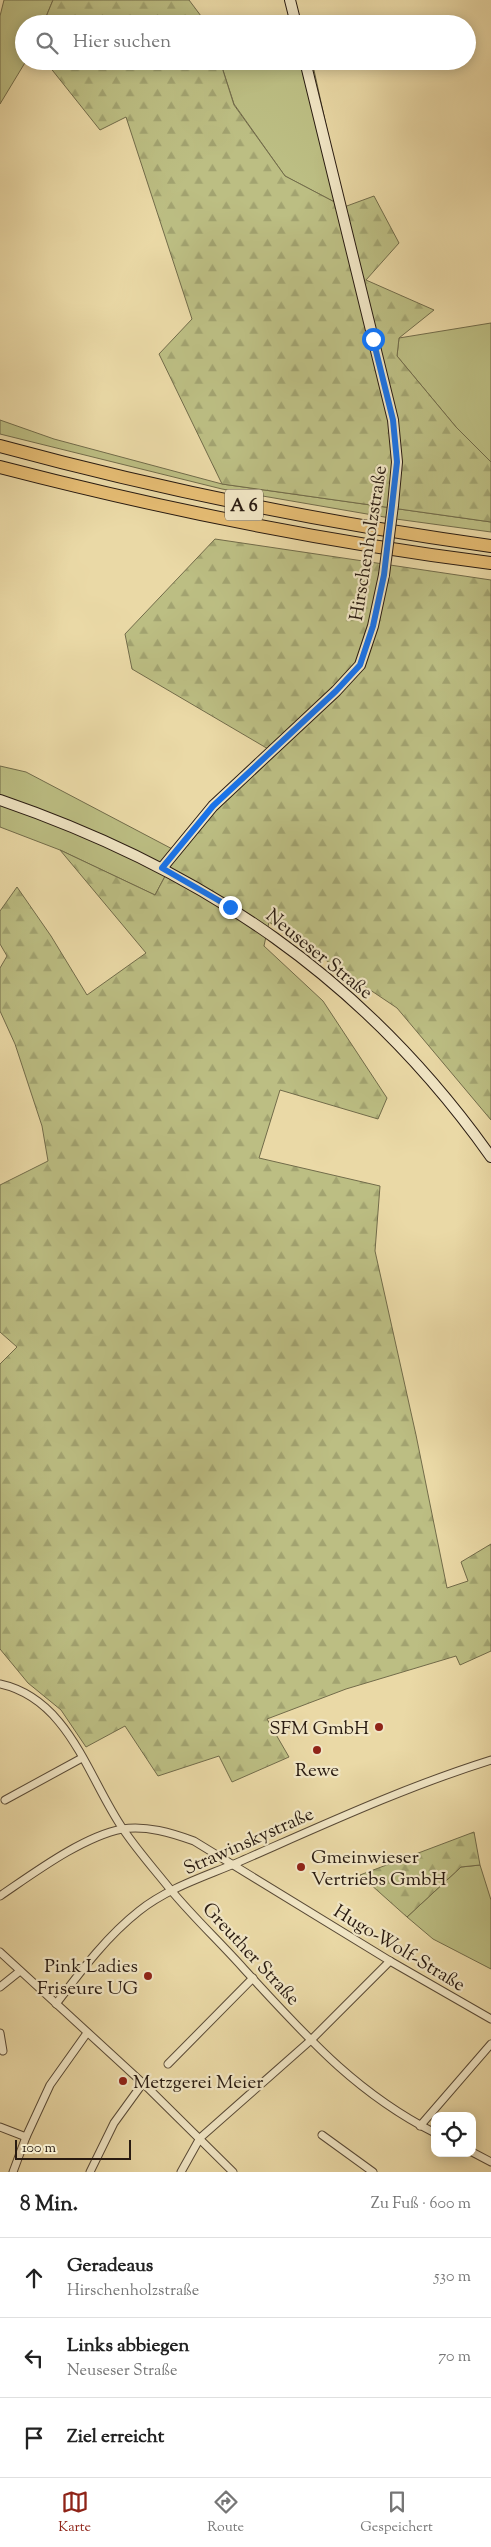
<!DOCTYPE html>
<html lang="de">
<meta charset="utf-8">
<style>
body{margin:0;font-family:"Sorts Mill Goudy",serif;background:#f2f2f2;color:#222}
.controls{position:absolute;right:15px;bottom:15px;display:grid;overflow:hidden;border-radius:10px;box-shadow:0 2px 12px #0003}
.controls button{width:45px;height:45px;display:grid;place-items:center;padding:0;border:0;border-bottom:1px solid #e0e0e0;background:#fff;color:#222;font:25px sans-serif}
.scale{position:absolute;left:15px;bottom:12px;width:116px;box-sizing:border-box;padding-left:5px;border:2px solid #291b11;border-top:0;font-size:14px;line-height:18px;white-space:nowrap;color:#291b11;-webkit-text-stroke:4px #f1e6c5;paint-order:stroke}
.stop{position:absolute;width:15px;height:15px;margin:-11px;border:4px solid #1a73e8;border-radius:50%;background:#fff}
.stop.end{background:#1a73e8;border-color:#fff;box-shadow:0 1px 5px #0008}
.list{margin:0;padding:0;list-style:none}
h2{display:flex;justify-content:space-between;align-items:center;height:65px;margin:0;padding:0 20px;font-size:21px}
h2 small{font-size:16px;font-weight:400;color:#767676}
.list li{display:grid;grid-template-columns:32px 1fr auto;gap:15px;align-items:center;box-sizing:border-box;height:80px;padding:0 20px;border-top:1px solid #e0e0e0}
.list b{display:block;font-size:19px;white-space:nowrap}
.list p{margin:0;font-size:16px;white-space:nowrap;color:#767676}
.list em{font-size:16px;font-style:normal;color:#767676}
.icon{flex:none;width:28px;height:28px;fill:none;stroke:currentColor;stroke-width:2;stroke-linecap:round;stroke-linejoin:round}
.map{position:relative;flex:none;width:491px;height:2172px;overflow:hidden}
.search{position:absolute;background:#fff;box-shadow:0 2px 12px #0003;left:15px;right:15px;top:15px;height:55px;display:flex;align-items:center;gap:12px;box-sizing:border-box;padding:0 18px;border-radius:28px;color:#767676;font-size:19px}
.sheet{height:305px;background:#fff}
nav{display:flex;justify-content:space-around;align-items:center;box-sizing:border-box;height:70px;border-top:1px solid #e0e0e0;background:#fff;font-size:14px;color:#767676}
nav a{display:grid;justify-items:center;gap:2px}
nav .on{color:#8f2418}
.map>svg:first-child{display:block}
.green{fill:#bcbe83;stroke:#726c4a}
.forest{fill:url(#forest-firs);stroke:#726c4a}
.lines{fill:none;stroke-linecap:round;stroke-linejoin:round}
.street-casing{stroke:#594a36;stroke-width:9}
.secondary-casing{stroke:#291b11;stroke-width:12}
.highway-casing{stroke:#291b11;stroke-width:14}
.street{stroke:#f1e6c5;stroke-width:7}
.secondary{stroke:#f1e6c5;stroke-width:10}
.highway{stroke:#e5bc73;stroke-width:12}
.secondary-bridge-casing{stroke:#291b11;stroke-width:12;stroke-linecap:butt}
.secondary-bridge{stroke:#f1e6c5;stroke-width:10}
.route{stroke:#1a73e8;stroke-width:6}
.poi-dot{fill:#8f2418;stroke:#f1e6c5;stroke-width:2}
.labels{text-anchor:middle;stroke-width:4.5;stroke-linejoin:round;paint-order:stroke}
.shield{fill:#f1e6c5;stroke:#655847;stroke-width:1}
.shield-label{font-size:18px;font-weight:bold;fill:#291b11}
.street-label{font-size:19px;fill:#291b11;stroke:#f1e6c5}
.poi-label{font-size:19px;fill:#291b11;stroke:#f1e6c5;text-anchor:end}
</style>
<div class="map">
<svg width="491" height="2172" viewBox="0 0 491 2172">
<defs>
<pattern id="forest-firs" width="22" height="20" patternUnits="userSpaceOnUse" patternTransform="scale(1.25)"><rect width="22" height="20" fill="#bcbe83"/><path d="M5 1l3.5 6h-7zM16 11l3.5 6h-7z" fill="#a2a370"/></pattern>
</defs>
<rect width="100%" height="100%" fill="#ead9a6"/>
<filter id="stains"><feTurbulence type="fractalNoise" baseFrequency=".004" numOctaves="4"/><feColorMatrix values="0 0 0 0 .2 0 0 0 0 .09 0 0 0 0 .02 0 0 0 .5 -.17"/></filter>
<radialGradient id="worn" r=".72"><stop offset=".6" stop-color="#630" stop-opacity="0"/><stop offset="1" stop-color="#630" stop-opacity=".3"/></radialGradient>
<!-- green -->
<g class="green">
<path d="M4 0H53L43 24H24V61H26L0 104V16Z"/>
<path d="M220 61H312L344 207 285 176 234 104Z"/>
<path d="M491 323V462L456 427 397 356 399 338Z"/>
<path d="M0 420 54 439 222 484 491 522V532L396 519 222 489 0 434Z"/>
<path d="M0 766 26 772 178 852 155 895 60 850 0 827Z"/>
<path d="M480 1865 491 1900V1969L433 1939 407 1917 461 1867Z"/>
</g>
<!-- forest -->
<g class="forest">
<path d="M53 0H189L207 24H43Z"/>
<path d="M45 61H220L234 105 285 176 344 207 374 196 399 243 366 280 434 310 399 338 397 356 456 427 491 462V522L222 484 159 354 192 319 126 117 100 130Z"/>
<path d="M215 539 491 580V1120L397 1008 269 922 264 946 323 1001 387 1098 378 1119 280 1090 259 1158 380 1186 375 1251 416 1435 447 1588 468 1581 461 1562 491 1544V1651L460 1665 456 1656 346 1689 267 1719 289 1757 232 1782 219 1756 158 1776 125 1726 86 1747 61 1710 28 1683 0 1649V1364L17 1347 0 1332V1185L48 1161 42 1126 15 1044 0 1011V968L7 956 0 944V911L17 887 51 936 87 995 146 953 60 850 155 895 178 852 215 808 275 753 132 669 125 634Z"/>
<path d="M474 1832 480 1865 461 1867 407 1917 360 1875Z"/>
</g>
<g class="lines">
<!-- street casing -->
<g class="street-casing">
<g id="street">
<path d="M0 1684C69 1699 88 1778 123 1829 137 1850 154 1869 170 1889 193 1917 220 1942 244 1969 304 2034 354 2092 435 2133"/>
<path d="M5 1800 82 1758"/>
<path d="M0 1896C34 1873 82 1837 122 1829 146 1825 172 1833 194 1841L390 1961 491 2019"/>
<path d="M0 1952 146 2086 233 2172"/>
<path d="M0 1987 20 1971"/>
<path d="M56 2004C81 1971 106 1937 139 1911 169 1887 207 1876 241 1861 323 1825 405 1787 491 1760"/>
<path d="M0 2033 3 2051"/>
<path d="M168 2064 253 1978"/>
<path d="M420 2126 491 2044"/>
<path d="M0 2127 26 2137"/>
<path d="M322 2135 373 2172"/>
<path d="M472 2152 491 2162"/>
<path d="M13 2172 26 2137 50 2085 87 2033"/>
<path d="M90 2172 114 2123 143 2083"/>
<path d="M181 2172 200 2138 311 2040 390 1961"/>
</g>
</g>
<!-- secondary casing -->
<g class="secondary-casing">
<g id="secondary">
<path d="M290 0 296 24"/>
<path d="M305 61 393 420 397 462 393 505"/>
<path d="M0 800C204 870 365 979 491 1157"/>
<path d="M162 868 213 806 336 691 360 665 373 626 384 575"/>
</g>
</g>
<!-- highway casing -->
<g class="highway-casing">
<g id="highway">
<path d="M0 446C162 490 325 523 491 546"/>
<path d="M0 467C162 509 325 542 491 563"/>
</g>
</g>
<!-- street -->
<use href="#street" class="street"/>
<!-- secondary -->
<use href="#secondary" class="secondary"/>
<!-- highway -->
<use href="#highway" class="highway"/>
<!-- secondary-bridge casing -->
<g class="secondary-bridge-casing">
<path id="secondary-bridge" d="M384 575 393 505"/>
</g>
<!-- secondary-bridge -->
<use href="#secondary-bridge" class="secondary-bridge"/>
</g>
<g class="lines">
<!-- route -->
<path class="route" d="M230 907 162 868 213 806 336 691 360 665 373 626 384 575 397 462 393 420 373 339"/>
</g>
<!-- markers -->
<g class="poi-dot">
<circle cx="379" cy="1727" r="5"/>
<circle cx="317" cy="1750" r="5"/>
<circle cx="301" cy="1867" r="5"/>
<circle cx="148" cy="1976" r="5"/>
<circle cx="123" cy="2081" r="5"/>
</g>
<g class="labels">
<!-- shield labels -->
<rect class="shield" x="225" y="489.5" width="38" height="31" rx="4"/>
<g class="shield-label">
<text x="244" y="511">A 6</text>
</g>
<!-- street labels -->
<g class="street-label">
<text transform="translate(367 543) rotate(-81)" y="7">Hirschenholzstraße</text>
<text transform="translate(320 953) rotate(39)" y="7">Neuseser Straße</text>
<text transform="translate(248 1840) rotate(-24)" y="7">Strawinskystraße</text>
<text transform="translate(400 1947) rotate(31)" y="7">Hugo-Wolf-Straße</text>
<text transform="translate(252 1953) rotate(47)" y="7">Greuther Straße</text>
</g>
<!-- poi labels -->
<g class="poi-label">
<text x="369" y="1734">SFM GmbH</text>
<text x="317" y="1776" text-anchor="middle">Rewe</text>
<text x="311" y="1863" text-anchor="start">Gmeinwieser<tspan x="311" dy="22">Vertriebs GmbH</tspan></text>
<text x="138" y="1972">Pink Ladies<tspan x="138" dy="22">Friseure UG</tspan></text>
<text x="133" y="2088" text-anchor="start">Metzgerei Meier</text>
</g>
</g>
<rect width="100%" height="100%" filter="url(#stains)"/>
<rect width="100%" height="100%" fill="url(#worn)"/>
</svg>
<div class="controls">
<button><svg class="icon" aria-label="locate" viewBox="0 0 24 24"><circle cx="12" cy="12" r="6"/><path d="M12 2v4M12 18v4M2 12h4M18 12h4"/></svg></button>
</div>
<div class="scale">100 m</div>
<div class="stop" style="left:373px;top:339px"></div>
<div class="stop end" style="left:230px;top:907px"></div>
<div class="search"><svg class="icon" aria-label="search" viewBox="0 0 24 24"><circle cx="10" cy="10" r="6"/><path d="M15 15l6 6"/></svg>Hier suchen</div>
</div>
<section class="sheet">
<h2>8 Min.<small>Zu Fuß · 600 m</small></h2>
<ul class="list">
<li><svg class="icon" aria-label="ahead" viewBox="0 0 24 24"><path d="M12 20V5M6 11l6-6 6 6"/></svg><div><b>Geradeaus</b><p>Hirschenholzstraße</p></div><em>530 m</em></li>
<li><svg class="icon" aria-label="left" viewBox="0 0 24 24"><path d="M17 20v-9H6M10 6l-5 5 5 5"/></svg><div><b>Links abbiegen</b><p>Neuseser Straße</p></div><em>70 m</em></li>
<li><svg class="icon" aria-label="arrive" viewBox="0 0 24 24"><path d="M6 21V4h12l-3 4 3 4H6"/></svg><div><b>Ziel erreicht</b></div></li>
</ul>
</section>
<nav>
<a class="on"><svg class="icon" aria-label="map" viewBox="0 0 24 24"><path d="M3 6l6-2 6 2 6-2v14l-6 2-6-2-6 2zM9 4v14M15 6v14"/></svg>Karte</a>
<a><svg class="icon" aria-label="directions" viewBox="0 0 24 24"><path d="M12 3l9 9-9 9-9-9zM9 14v-3h6M13 9l2 2-2 2"/></svg>Route</a>
<a><svg class="icon" aria-label="saved" viewBox="0 0 24 24"><path d="M7 4h10v16l-5-4-5 4z"/></svg>Gespeichert</a>
</nav>
